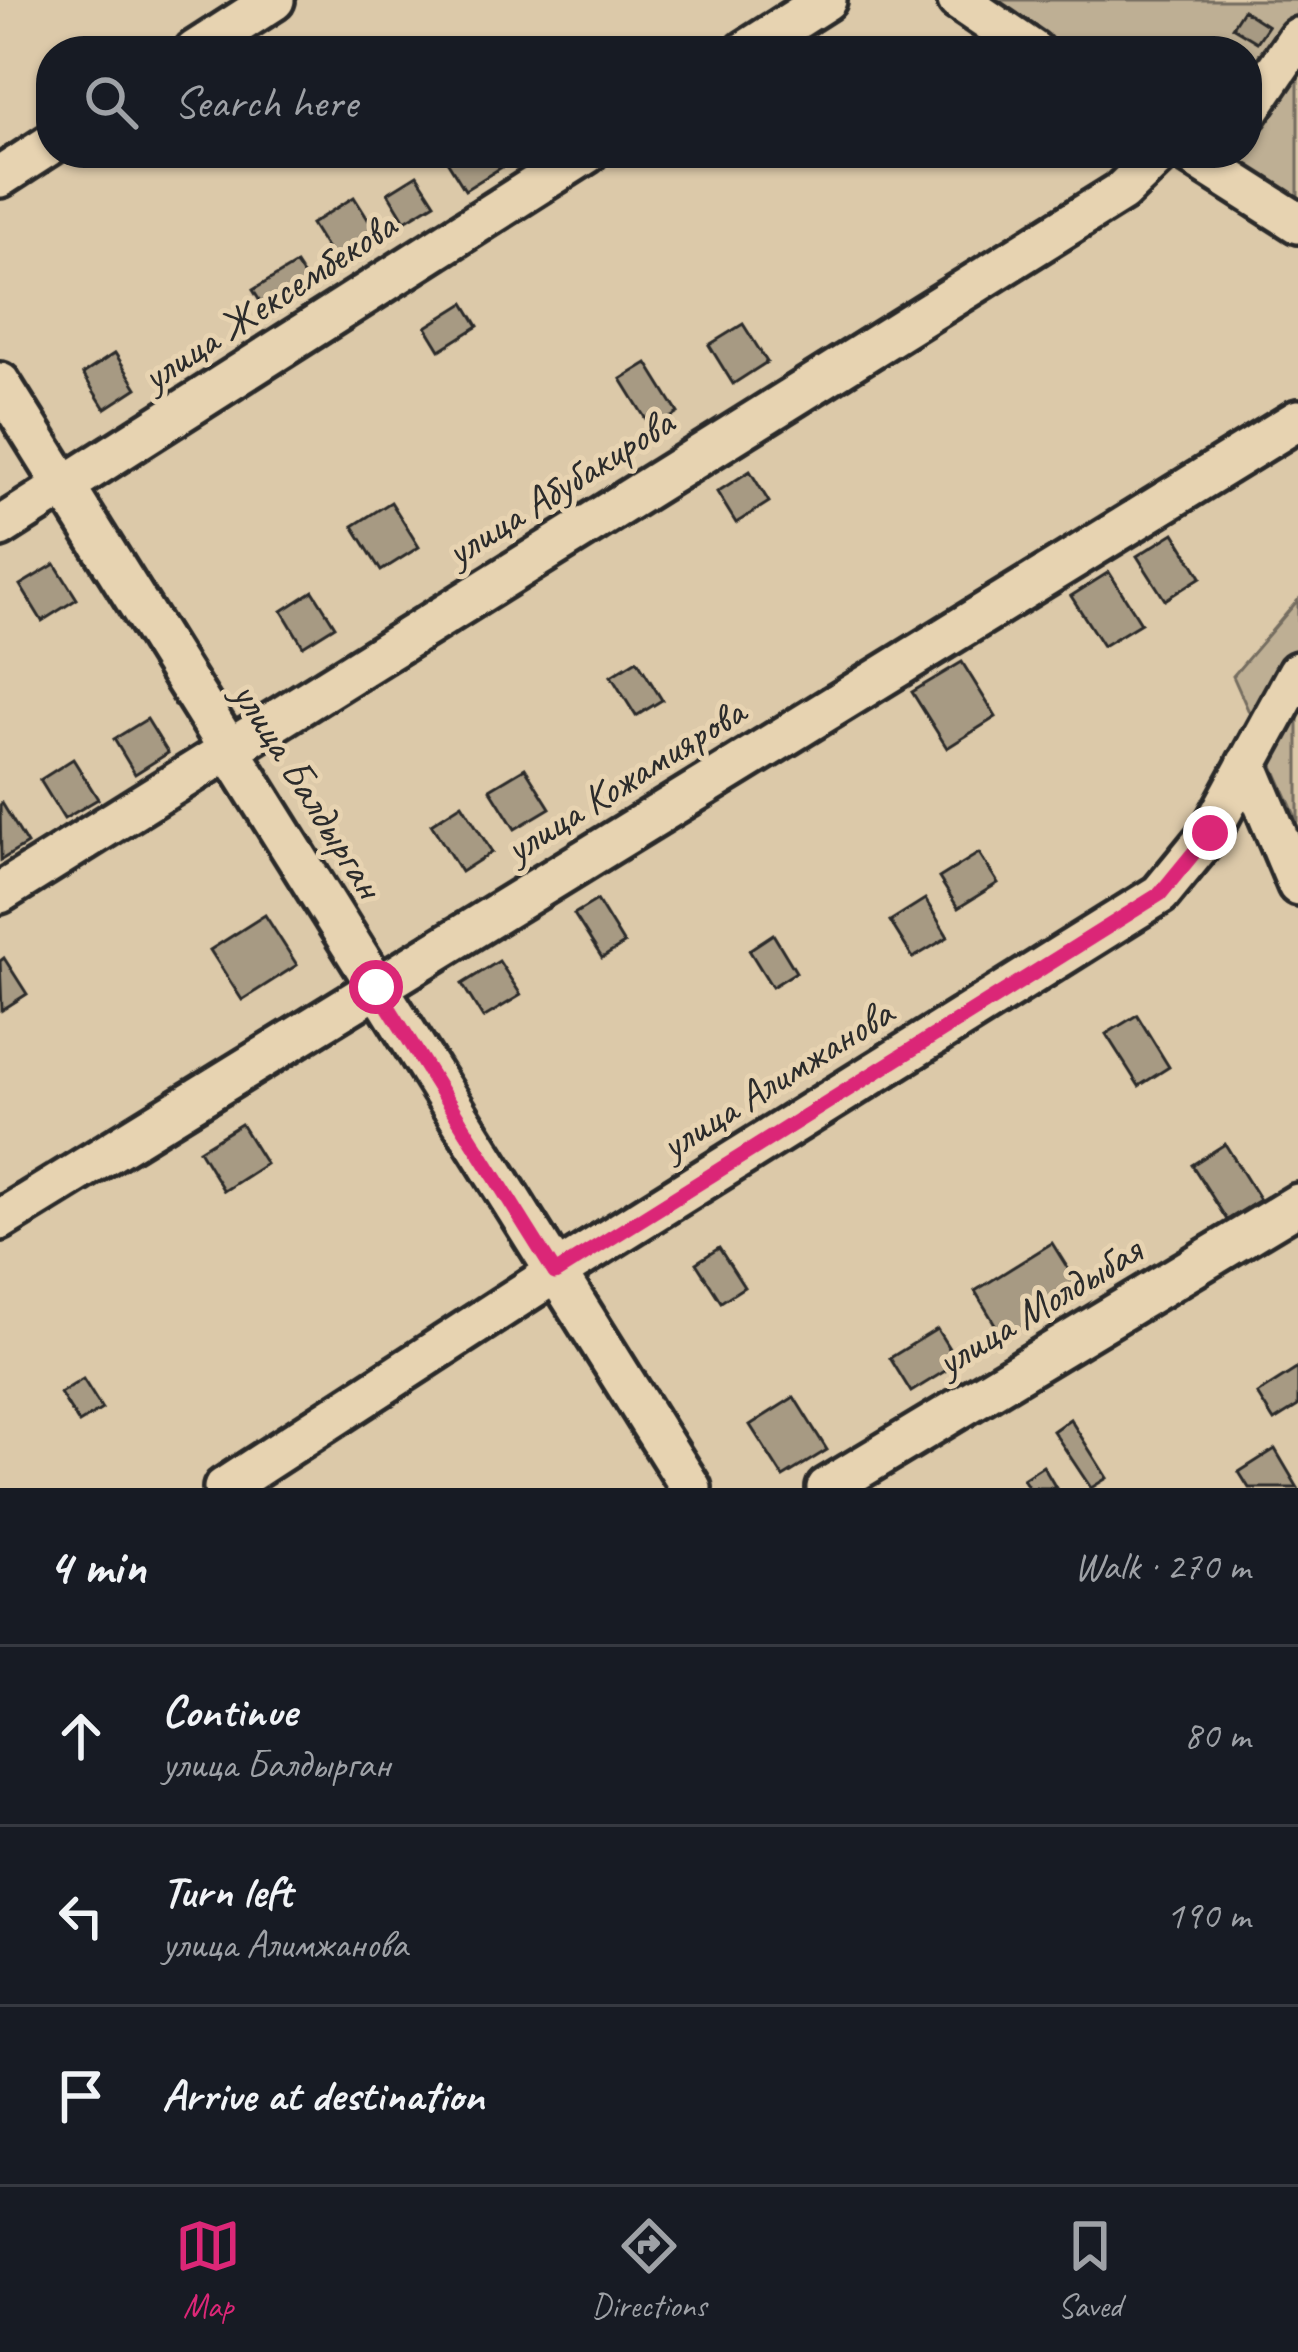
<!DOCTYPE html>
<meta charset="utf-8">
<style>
body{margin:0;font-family:Caveat,sans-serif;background:#20242c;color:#f1f3f6}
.stop{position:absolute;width:36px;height:36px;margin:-27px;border:9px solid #db2777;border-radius:50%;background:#fff}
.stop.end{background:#db2777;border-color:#fff;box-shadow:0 3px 12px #0008}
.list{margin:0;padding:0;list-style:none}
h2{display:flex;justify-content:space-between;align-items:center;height:156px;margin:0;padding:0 48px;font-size:51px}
h2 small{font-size:39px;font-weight:400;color:#9ea1a6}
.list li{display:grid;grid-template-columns:78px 1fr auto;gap:36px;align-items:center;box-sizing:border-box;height:180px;padding:0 48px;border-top:3px solid #363941}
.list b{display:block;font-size:45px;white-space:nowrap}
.list p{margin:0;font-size:39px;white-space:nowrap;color:#9ea1a6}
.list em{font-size:39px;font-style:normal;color:#9ea1a6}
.icon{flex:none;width:66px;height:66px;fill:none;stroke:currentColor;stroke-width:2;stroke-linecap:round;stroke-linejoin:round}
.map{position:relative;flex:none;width:1298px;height:1488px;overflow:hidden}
.search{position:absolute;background:#171b24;box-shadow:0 3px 9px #0004;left:36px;right:36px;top:36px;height:132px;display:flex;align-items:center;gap:30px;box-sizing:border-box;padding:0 42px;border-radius:48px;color:#9ea1a6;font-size:45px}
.sheet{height:696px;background:#171b24}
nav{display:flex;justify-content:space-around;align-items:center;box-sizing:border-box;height:168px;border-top:3px solid #363941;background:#171b24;font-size:33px;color:#9ea1a6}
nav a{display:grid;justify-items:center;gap:6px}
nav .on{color:#db2777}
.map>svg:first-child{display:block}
.green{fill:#beaf94;stroke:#746d60;stroke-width:3}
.building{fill:#a79a83;stroke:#2b2b2b;stroke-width:3}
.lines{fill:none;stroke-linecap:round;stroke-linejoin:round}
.minor-casing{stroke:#2b2b2b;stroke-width:48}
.minor{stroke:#e7d3b1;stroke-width:39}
.route{stroke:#db2777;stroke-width:15}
.labels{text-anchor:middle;stroke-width:10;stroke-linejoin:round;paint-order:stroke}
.street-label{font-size:42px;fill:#2b2b2b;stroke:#e7d3b1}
</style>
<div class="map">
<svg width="1298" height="1488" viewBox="0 0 1298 1488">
<rect width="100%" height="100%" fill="#dcc9a9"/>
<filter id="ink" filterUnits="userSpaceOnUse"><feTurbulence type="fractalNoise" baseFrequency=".00833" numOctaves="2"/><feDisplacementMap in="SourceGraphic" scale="24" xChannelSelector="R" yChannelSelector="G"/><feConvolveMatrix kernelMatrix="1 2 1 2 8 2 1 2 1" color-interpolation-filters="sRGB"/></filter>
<g filter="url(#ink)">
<!-- green -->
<g class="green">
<path d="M953 0H1298V217L1196 153H1247V51H1034Z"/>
<path d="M1298 600V822L1233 676Z"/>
</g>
<!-- building -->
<g class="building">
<path d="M1243 10 1268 26 1257 42 1232 27Z"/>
<path d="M442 153H508L513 160 465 190Z"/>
<path d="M417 175 435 203 405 221 388 193Z"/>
<path d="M354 197 381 240 338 267 311 224Z"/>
<path d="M296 264 311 287 268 314 253 290Z"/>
<path d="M464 303 478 326 440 350 426 327Z"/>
<path d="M743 324 767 362 733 384 709 345Z"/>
<path d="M115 353 137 388 105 409 83 374Z"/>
<path d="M647 363 678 413 652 429 621 379Z"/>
<path d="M750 471 769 502 736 523 717 492Z"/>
<path d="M391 502 419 547 381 571 353 526Z"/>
<path d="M1174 533 1201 577 1165 600 1137 556Z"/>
<path d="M55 564 77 599 42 621 20 585Z"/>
<path d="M1109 572 1141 623 1103 646 1071 596Z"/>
<path d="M313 591 335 626 303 646 282 611Z"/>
<path d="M637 660 662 700 636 716 611 676Z"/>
<path d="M962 662 996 717 947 748 912 692Z"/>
<path d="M147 719 168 753 135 774 114 739Z"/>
<path d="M73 759 98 799 64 819 40 780Z"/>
<path d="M525 768 550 808 515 829 490 789Z"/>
<path d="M2 803 27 844 1 860 0 805Z"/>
<path d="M462 804 492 852 461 872 431 824Z"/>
<path d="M979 853 998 883 958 908 939 878Z"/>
<path d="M925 899 948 937 913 958 890 921Z"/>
<path d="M597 900 624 944 602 958 574 914Z"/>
<path d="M265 915 297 965 242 1000 210 950Z"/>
<path d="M773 934 796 972 772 987 749 950Z"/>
<path d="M4 958 27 994 2 1010 0 961Z"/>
<path d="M499 961 521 995 483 1018 462 984Z"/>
<path d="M1137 1015 1169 1067 1139 1086 1106 1034Z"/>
<path d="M241 1124 266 1164 224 1191 199 1150Z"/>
<path d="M1225 1144 1260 1200 1227 1220 1192 1165Z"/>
<path d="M1052 1243 1082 1291 1004 1339 975 1291Z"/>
<path d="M719 1248 744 1287 721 1302 696 1263Z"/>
<path d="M937 1329 958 1363 911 1392 890 1358Z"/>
<path d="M1298 1368V1406L1274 1421 1257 1394Z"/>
<path d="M83 1379 102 1409 79 1423 60 1393Z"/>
<path d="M794 1397 827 1450 783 1477 750 1425Z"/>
<path d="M1070 1419 1107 1478 1091 1488 1053 1431Z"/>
<path d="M1275 1449 1298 1488H1249L1239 1472Z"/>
<path d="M1043 1466 1056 1488H1029L1023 1479Z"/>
</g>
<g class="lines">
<!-- minor casing -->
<g class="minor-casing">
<g id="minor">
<path d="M958 0 1033 51"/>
<path d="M195 51 274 0"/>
<path d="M746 51 826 0"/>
<path d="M1247 113 1298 38"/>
<path d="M1188 153 1298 223"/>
<path d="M0 177 51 144"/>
<path d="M0 383 691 1488"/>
<path d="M0 527 587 153"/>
<path d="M1247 764 1298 885"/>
<path d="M0 893 1121 192 1161 153"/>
<path d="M0 1220 1298 420"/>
<path d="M224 1488 555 1273 1160 894 1210 833 1298 672"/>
<path d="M827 1488 1298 1204"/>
</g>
</g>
<!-- minor -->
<use href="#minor" class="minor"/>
</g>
</g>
<g class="lines" filter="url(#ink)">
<!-- route -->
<path class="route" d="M376 987 555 1273 1160 894 1210 833"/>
</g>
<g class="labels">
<!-- street labels -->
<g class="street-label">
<text transform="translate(268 300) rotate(-33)" y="15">улица Жексембекова</text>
<text transform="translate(559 486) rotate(-32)" y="15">улица Абубакирова</text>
<text transform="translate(624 779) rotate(-32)" y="15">улица Кожамиярова</text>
<text transform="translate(309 789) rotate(58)" y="15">улица Балдырган</text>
<text transform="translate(776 1078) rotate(-32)" y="15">улица Алимжанова</text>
<text transform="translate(1038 1305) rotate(-31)" y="15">улица Молдыбая</text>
</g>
</g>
</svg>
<div class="stop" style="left:376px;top:987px"></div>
<div class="stop end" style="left:1210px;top:833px"></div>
<div class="search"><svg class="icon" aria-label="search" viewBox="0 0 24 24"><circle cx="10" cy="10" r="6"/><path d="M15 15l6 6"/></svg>Search here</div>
</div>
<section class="sheet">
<h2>4 min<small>Walk · 270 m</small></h2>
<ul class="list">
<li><svg class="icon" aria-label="ahead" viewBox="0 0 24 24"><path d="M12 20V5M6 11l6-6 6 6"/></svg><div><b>Continue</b><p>улица Балдырган</p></div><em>80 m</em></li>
<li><svg class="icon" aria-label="left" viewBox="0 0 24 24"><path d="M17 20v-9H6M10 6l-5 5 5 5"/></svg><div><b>Turn left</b><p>улица Алимжанова</p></div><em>190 m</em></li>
<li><svg class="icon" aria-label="arrive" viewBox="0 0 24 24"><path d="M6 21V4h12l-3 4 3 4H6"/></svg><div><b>Arrive at destination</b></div></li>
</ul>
</section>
<nav>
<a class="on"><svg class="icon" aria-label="map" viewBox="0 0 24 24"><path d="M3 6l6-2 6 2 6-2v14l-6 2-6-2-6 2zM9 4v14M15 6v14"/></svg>Map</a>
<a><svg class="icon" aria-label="directions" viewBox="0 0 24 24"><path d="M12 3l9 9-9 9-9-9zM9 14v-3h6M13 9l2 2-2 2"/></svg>Directions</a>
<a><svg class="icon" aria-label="saved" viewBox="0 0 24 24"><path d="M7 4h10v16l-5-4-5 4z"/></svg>Saved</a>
</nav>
